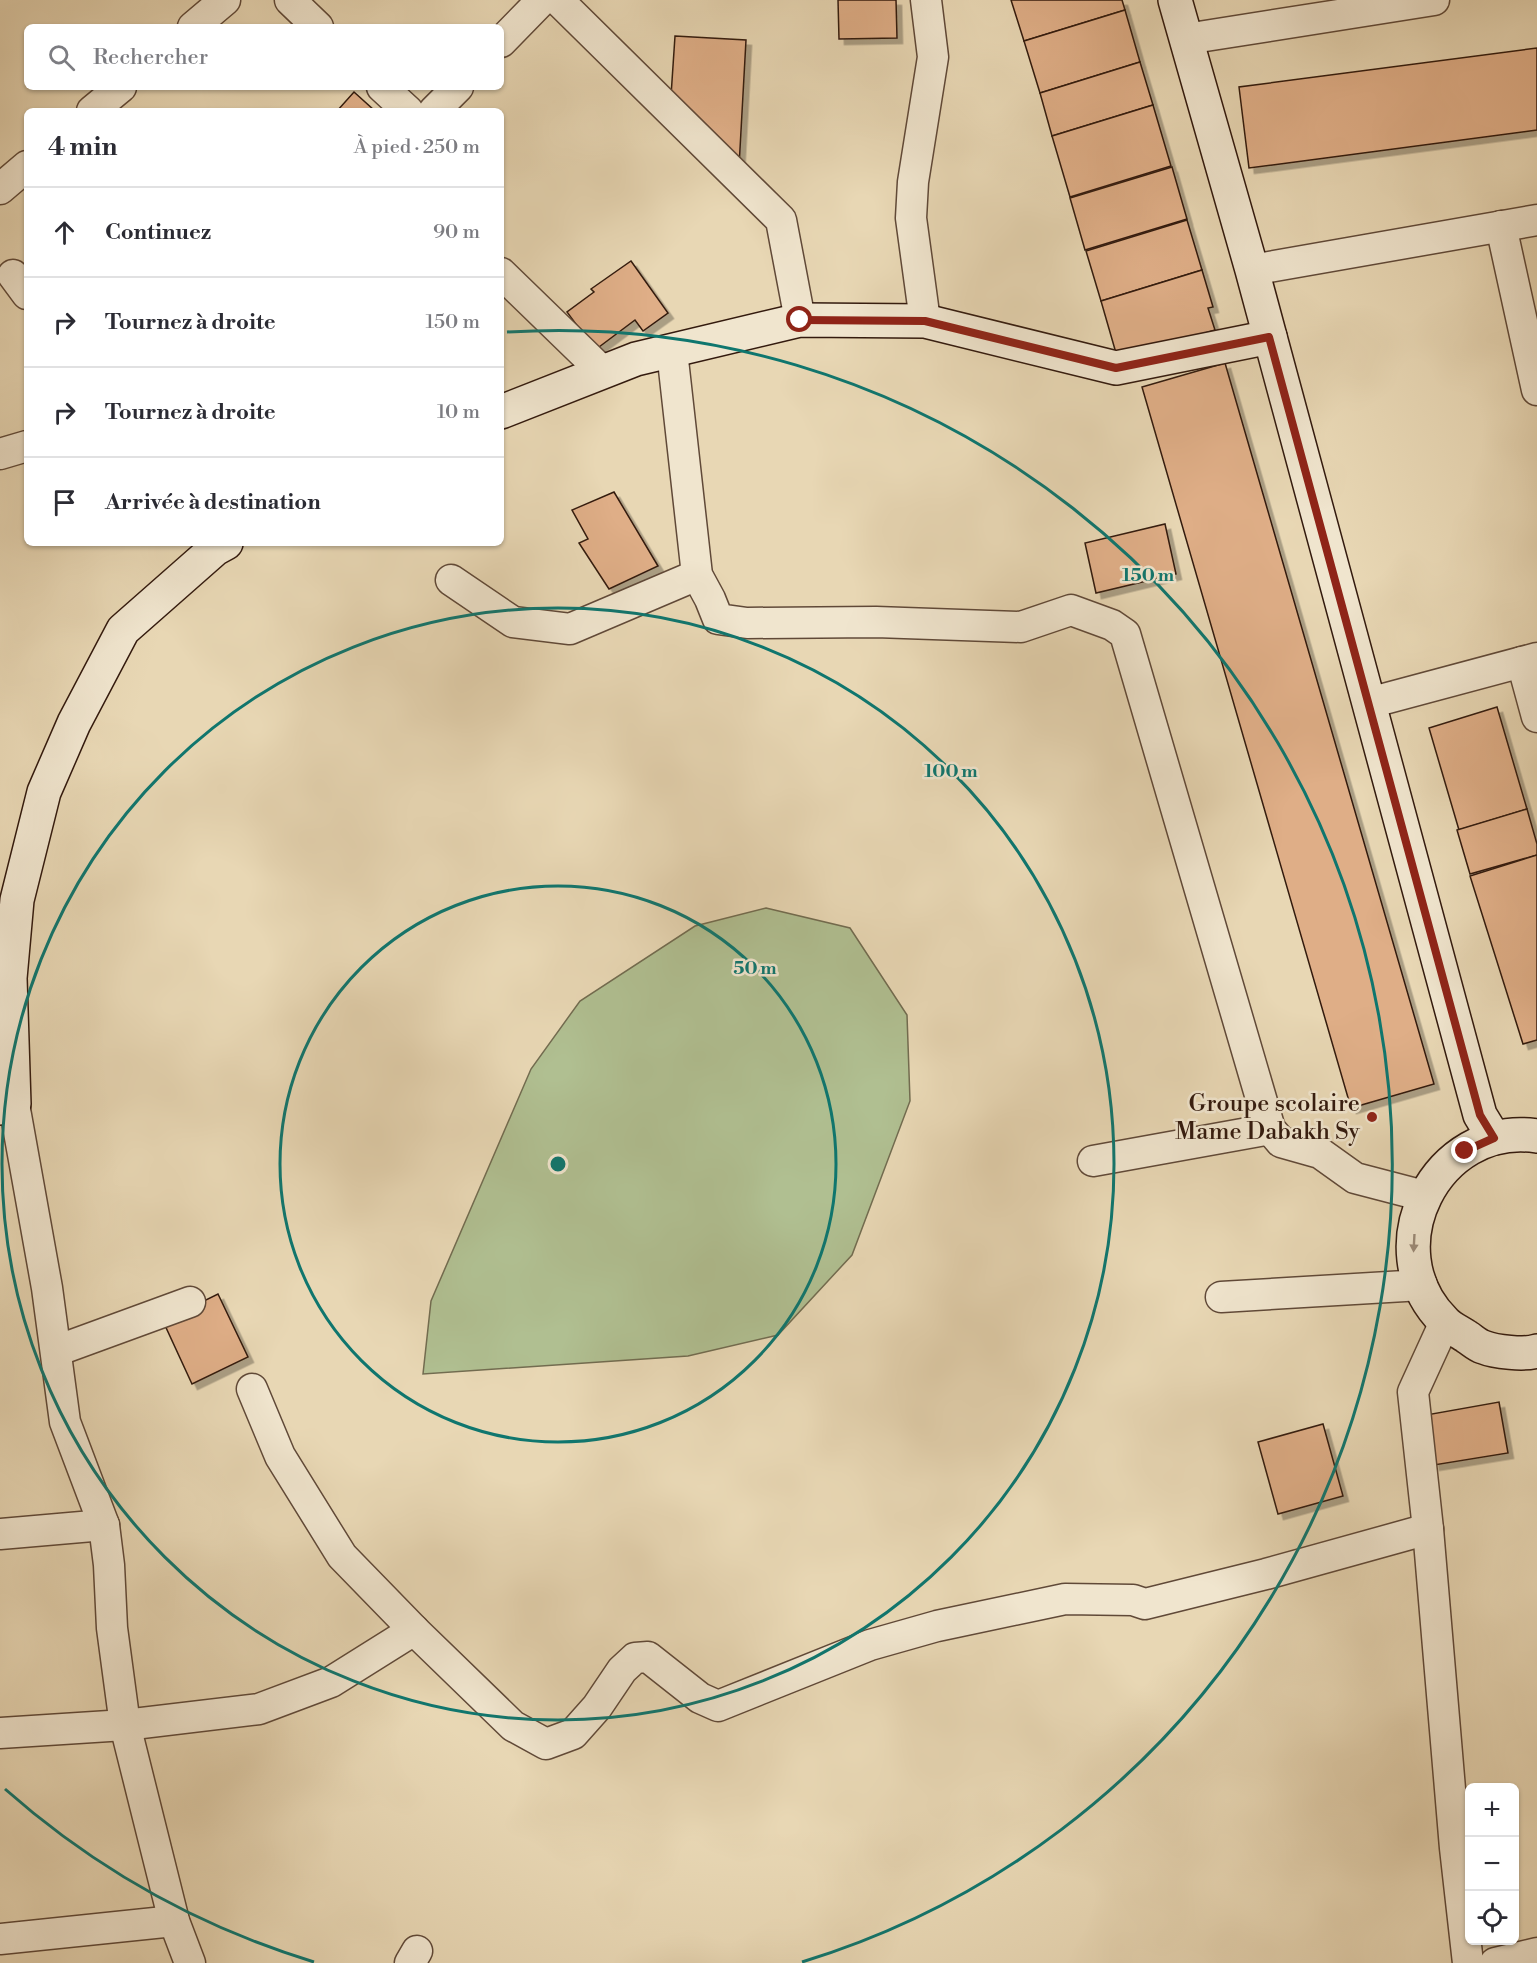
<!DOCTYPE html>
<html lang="fr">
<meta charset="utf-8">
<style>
body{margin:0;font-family:"Libre Bodoni",serif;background:#f7f7f7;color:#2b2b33}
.controls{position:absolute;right:18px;bottom:18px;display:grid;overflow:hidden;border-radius:9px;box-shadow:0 2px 4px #0004}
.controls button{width:54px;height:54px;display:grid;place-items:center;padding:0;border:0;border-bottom:2px solid #e1e1e2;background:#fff;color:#2b2b33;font:30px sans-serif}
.stop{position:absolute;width:18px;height:18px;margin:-14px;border:4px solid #8f2418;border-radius:50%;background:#fff}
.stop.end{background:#8f2418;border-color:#fff;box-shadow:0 2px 6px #0008}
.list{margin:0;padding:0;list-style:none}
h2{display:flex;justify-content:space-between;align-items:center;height:78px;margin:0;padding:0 24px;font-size:26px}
h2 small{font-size:20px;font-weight:400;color:#7c7c81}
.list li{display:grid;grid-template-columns:39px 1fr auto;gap:18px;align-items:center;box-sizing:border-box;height:90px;padding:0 24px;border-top:2px solid #e1e1e2}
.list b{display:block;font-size:22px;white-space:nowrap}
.list em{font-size:20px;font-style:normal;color:#7c7c81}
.icon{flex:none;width:33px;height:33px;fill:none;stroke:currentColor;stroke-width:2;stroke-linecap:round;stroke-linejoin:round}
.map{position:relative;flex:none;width:1537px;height:1963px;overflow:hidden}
.search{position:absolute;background:#fff;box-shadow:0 2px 4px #0004;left:24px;top:24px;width:480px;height:66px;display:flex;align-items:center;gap:15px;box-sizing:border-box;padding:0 21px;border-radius:9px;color:#7c7c81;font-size:22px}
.panel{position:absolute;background:#fff;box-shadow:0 2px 4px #0004;left:24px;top:108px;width:480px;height:438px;border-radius:9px}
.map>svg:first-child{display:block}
.green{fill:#b0bf91;stroke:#726c50;stroke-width:1.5}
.building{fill:#dfae87;stroke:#331a0e;stroke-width:1.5;filter:url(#shadow)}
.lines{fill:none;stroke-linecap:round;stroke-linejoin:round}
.street-casing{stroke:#604938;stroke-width:33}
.secondary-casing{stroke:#331a0e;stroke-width:36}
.street{stroke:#f0e5ce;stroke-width:30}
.secondary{stroke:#f0e5ce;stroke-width:33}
.oneway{fill:#9b8a78}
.route{stroke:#8f2418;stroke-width:8}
.ring{fill:none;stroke:#0f766e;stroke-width:3}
.poi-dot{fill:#8f2418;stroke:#f0e5ce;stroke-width:2}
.labels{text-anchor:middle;stroke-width:5;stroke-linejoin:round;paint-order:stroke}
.poi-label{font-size:24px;fill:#331a0e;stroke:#f0e5ce;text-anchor:end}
.centre{fill:#0f766e;stroke:#f0e5ce;stroke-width:3}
.ring-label{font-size:18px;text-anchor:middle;font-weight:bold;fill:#0f766e;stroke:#f0e5ce;stroke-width:5;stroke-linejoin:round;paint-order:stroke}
</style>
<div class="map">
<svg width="1537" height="1963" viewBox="0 0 1537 1963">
<defs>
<filter id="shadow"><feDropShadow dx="5.5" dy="5.5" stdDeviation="0" flood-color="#0004"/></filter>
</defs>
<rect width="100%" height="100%" fill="#e8d7b4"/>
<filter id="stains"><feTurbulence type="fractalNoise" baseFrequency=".00333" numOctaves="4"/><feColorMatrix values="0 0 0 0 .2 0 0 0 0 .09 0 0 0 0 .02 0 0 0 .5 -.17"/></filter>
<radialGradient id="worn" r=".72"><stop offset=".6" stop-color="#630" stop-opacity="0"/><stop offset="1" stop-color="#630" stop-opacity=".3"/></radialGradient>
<!-- green -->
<path class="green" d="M766 908 850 928 907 1015 910 1101 852 1255 778 1335 688 1356 423 1374 431 1301 531 1069 580 1001 695 926Z"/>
<!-- building -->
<g class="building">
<path d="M838 0H896L897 38 839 39Z"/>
<path d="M1011 0H1122L1125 10 1024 41Z"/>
<path d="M1125 10 1140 62 1040 93 1024 41Z"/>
<path d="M675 36 746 40 739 167 671 96Z"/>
<path d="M1537 48V130L1249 168 1239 87Z"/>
<path d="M1140 62 1153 105 1052 136 1040 93Z"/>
<path d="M354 92 375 111H337Z"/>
<path d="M1153 105 1171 166 1070 197 1052 136Z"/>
<path d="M1172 167 1187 219 1085 250 1070 198Z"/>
<path d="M1187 220 1202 270 1101 301 1086 251Z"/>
<path d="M631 261 668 313 643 331 635 320 595 350 567 312 594 292 591 289Z"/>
<path d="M1202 270 1213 307 1208 308 1215 330 1118 360 1101 301Z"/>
<path d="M1225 363 1434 1084 1351 1108 1142 387Z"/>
<path d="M614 492 658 566 609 589 579 543 588 539 572 510Z"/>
<path d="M1165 524 1176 574 1096 593 1085 543Z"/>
<path d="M1497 707 1527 809 1459 830 1429 728Z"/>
<path d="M1527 809 1537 844V855L1470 874 1457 830Z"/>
<path d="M1537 855V1040L1523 1044 1470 876Z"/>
<path d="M218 1294 248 1357 192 1384 163 1321Z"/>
<path d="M1499 1402 1508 1453 1434 1465 1426 1415Z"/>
<path d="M1323 1424 1343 1496 1278 1514 1258 1442Z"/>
</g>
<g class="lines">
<!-- street casing -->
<g class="street-casing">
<g id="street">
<path d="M290 0 318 27"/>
<path d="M558 0 781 220 800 320"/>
<path d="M193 27 225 0"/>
<path d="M1186 39 1434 0"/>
<path d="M501 42 542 0"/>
<path d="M382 87 408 111"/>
<path d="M92 111 121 87"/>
<path d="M434 111 458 87"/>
<path d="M0 189 27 166"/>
<path d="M1501 226 1537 390"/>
<path d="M1252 270 1537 220"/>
<path d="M501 273 603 372"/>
<path d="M13 275 27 294"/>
<path d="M925 321 911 218 913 182 933 57 926 0"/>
<path d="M672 351 697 575 710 599 718 619 747 623 876 622 1021 627 1071 610 1112 625 1125 634 1270 1129 1281 1142 1320 1153 1355 1178 1424 1196"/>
<path d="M0 454 27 446"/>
<path d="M451 580 513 622 570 629 697 575"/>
<path d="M1522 662 1537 717"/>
<path d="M1369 703 1537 658"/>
<path d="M14 1104 47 1288 65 1422 104 1525 109 1565 112 1628 125 1725 174 1921 190 1963"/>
<path d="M1093 1161 1270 1129"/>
<path d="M1221 1297 1422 1285"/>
<path d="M1445 1322 1413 1392 1428 1529 1455 1848 1468 1963"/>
<path d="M56 1351 190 1302"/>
<path d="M252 1389 280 1456 342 1556 414 1630 513 1726 546 1744 573 1734 597 1707 622 1670 635 1658 648 1657 700 1698 718 1706 870 1645 937 1626 1065 1599 1133 1600 1145 1604 1266 1574 1428 1529"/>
<path d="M0 1534 104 1525"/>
<path d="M0 1733 125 1725 259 1709 331 1682 414 1630"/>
<path d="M0 1939 174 1921"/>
<path d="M410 1963 417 1951"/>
<path d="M1495 1963 1537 1953"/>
</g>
</g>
<!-- secondary casing -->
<g class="secondary-casing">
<g id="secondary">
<path d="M1175 0 1252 270 1480 1115 1494 1138"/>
<path d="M501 412 636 359 800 320 925 321 1116 368 1270 337"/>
<path d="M0 1108 14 1104 10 978 17 900 44 792 74 723 123 630 215 549 226 543"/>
<path d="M1537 1136C1436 1121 1372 1249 1444 1321 1450 1328 1460 1332 1467 1337 1472 1340 1477 1345 1483 1347 1495 1352 1525 1355 1537 1351"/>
</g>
</g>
<!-- street -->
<use href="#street" class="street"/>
<!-- secondary -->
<use href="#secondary" class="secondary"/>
</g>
<!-- one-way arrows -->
<defs><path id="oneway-solid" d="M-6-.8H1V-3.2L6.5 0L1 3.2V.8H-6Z" transform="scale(1.5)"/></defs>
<use class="oneway" href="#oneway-solid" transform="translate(1414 1243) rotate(93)"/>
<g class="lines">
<!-- route -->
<path class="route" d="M800 320 925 321 1116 368 1269 337 1480 1115 1494 1138 1465 1151"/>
</g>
<!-- distance rings -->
<g class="ring">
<circle cx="558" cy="1164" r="278"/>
<circle cx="558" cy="1164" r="556"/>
<path d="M314 1962A834 834 0 0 1 5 1789M507 332A834 834 0 0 1 802 1962"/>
</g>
<!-- markers -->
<circle class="poi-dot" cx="1372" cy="1117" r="6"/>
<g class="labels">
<!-- poi labels -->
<g class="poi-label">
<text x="1360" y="1111">Groupe scolaire<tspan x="1360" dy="28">Mame Dabakh Sy</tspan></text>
</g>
</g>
<circle cx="558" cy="1164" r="9" class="centre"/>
<g class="ring-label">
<text x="1148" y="581">150 m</text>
<text x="951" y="777">100 m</text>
<text x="755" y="974">50 m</text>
</g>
<rect width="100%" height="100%" filter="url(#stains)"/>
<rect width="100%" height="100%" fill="url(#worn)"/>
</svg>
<div class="controls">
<button>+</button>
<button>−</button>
<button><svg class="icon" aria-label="locate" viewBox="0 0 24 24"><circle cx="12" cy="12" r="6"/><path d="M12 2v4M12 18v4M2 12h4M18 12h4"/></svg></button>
</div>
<div class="stop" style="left:800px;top:320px"></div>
<div class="stop end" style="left:1465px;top:1151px"></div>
<div class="search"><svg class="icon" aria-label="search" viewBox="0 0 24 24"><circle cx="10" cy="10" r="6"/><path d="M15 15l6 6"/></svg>Rechercher</div>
<section class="panel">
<h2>4 min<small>À pied · 250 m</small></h2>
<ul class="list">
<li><svg class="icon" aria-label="ahead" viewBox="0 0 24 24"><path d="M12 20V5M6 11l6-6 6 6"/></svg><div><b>Continuez</b></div><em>90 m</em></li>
<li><svg class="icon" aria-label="right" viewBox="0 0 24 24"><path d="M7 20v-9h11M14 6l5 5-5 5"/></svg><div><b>Tournez à droite</b></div><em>150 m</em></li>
<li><svg class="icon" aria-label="right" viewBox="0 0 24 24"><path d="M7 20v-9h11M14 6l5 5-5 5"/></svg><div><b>Tournez à droite</b></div><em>10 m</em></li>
<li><svg class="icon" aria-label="arrive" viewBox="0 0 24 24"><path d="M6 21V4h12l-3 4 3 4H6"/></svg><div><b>Arrivée à destination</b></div></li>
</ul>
</section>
</div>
